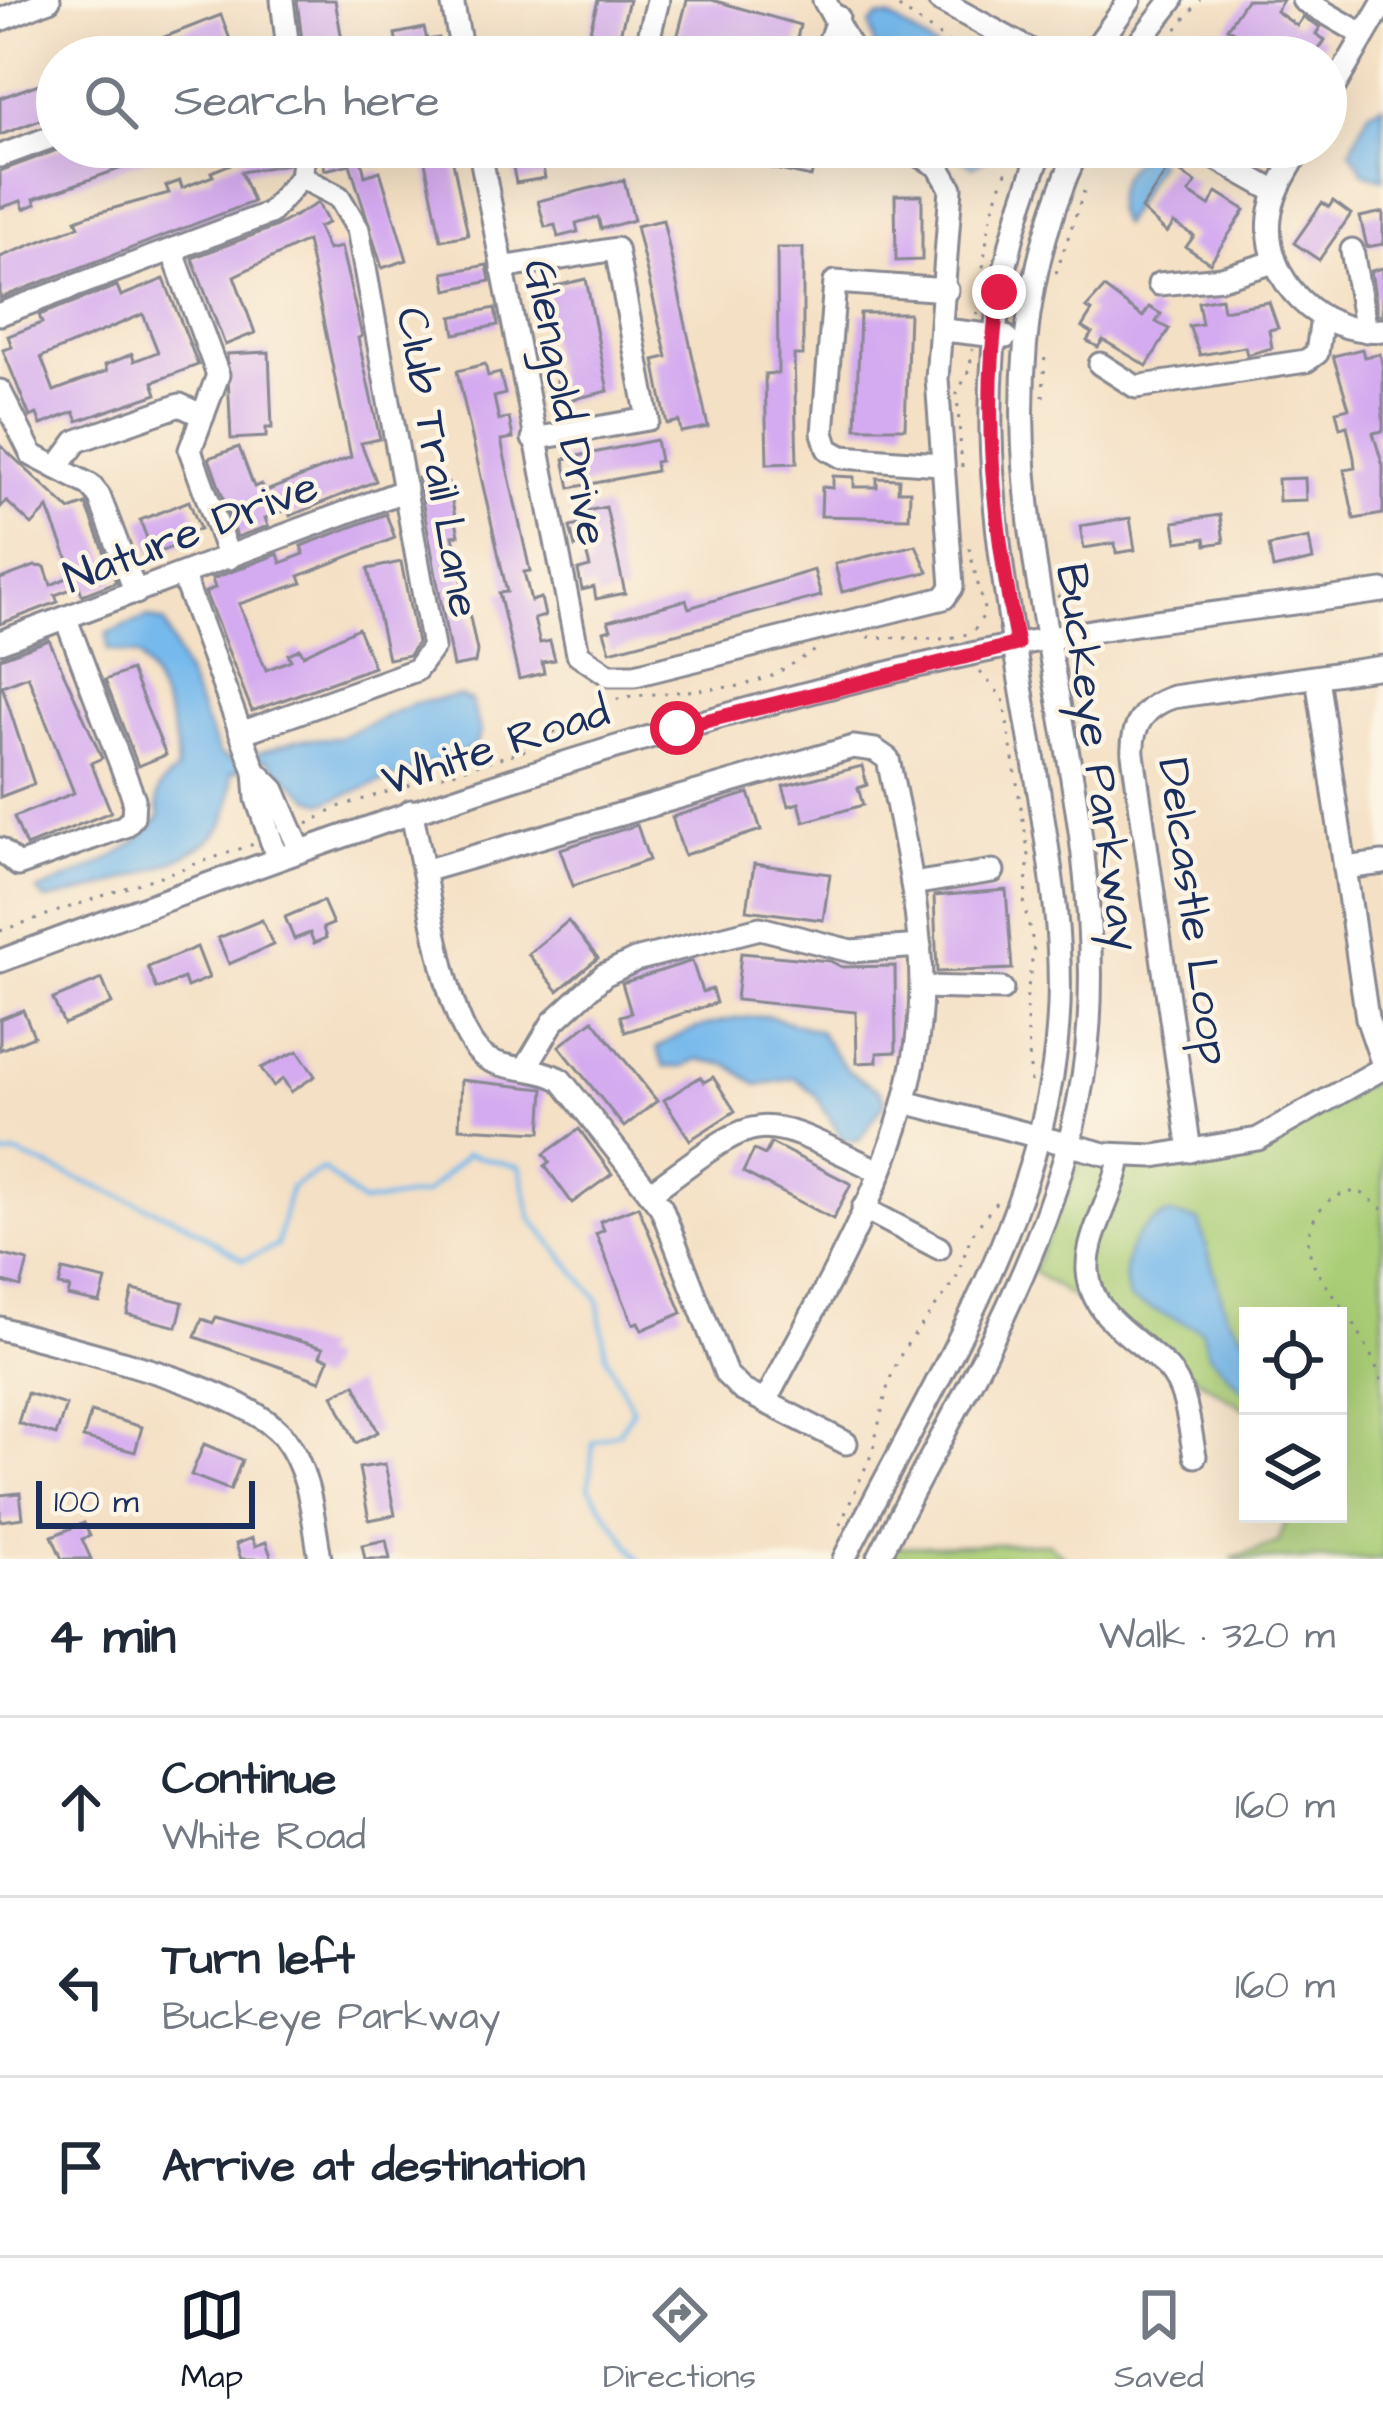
<!DOCTYPE html>
<meta charset="utf-8">
<style>
body{margin:0;font-family:"Architects Daughter",sans-serif;background:#f6f6f7;color:#1f2937}
.controls{position:absolute;right:36px;bottom:36px;display:grid;overflow:hidden;border-radius:0px;box-shadow:0 12px 48px #0002}
.controls button{width:108px;height:108px;display:grid;place-items:center;padding:0;border:0;border-bottom:3px solid #e0e1e3;background:#fff;color:#1f2937;font:60px sans-serif}
.scale{position:absolute;left:36px;bottom:30px;width:219px;box-sizing:border-box;padding-left:12px;border:6px solid #1b2f5e;border-top:0;font-size:33px;line-height:42px;white-space:nowrap;color:#1b2f5e;-webkit-text-stroke:9px #fcf5e5;paint-order:stroke}
.stop{position:absolute;width:36px;height:36px;margin:-27px;border:9px solid #e11d48;border-radius:50%;background:#fff}
.stop.end{background:#e11d48;border-color:#fff;box-shadow:0 3px 12px #0008}
.list{margin:0;padding:0;list-style:none}
h2{display:flex;justify-content:space-between;align-items:center;height:156px;margin:0;padding:0 48px;font-size:51px}
h2 small{font-size:39px;font-weight:400;color:#747a83}
.list li{display:grid;grid-template-columns:78px 1fr auto;gap:36px;align-items:center;box-sizing:border-box;height:180px;padding:0 48px;border-top:3px solid #e0e1e3}
.list b{display:block;font-size:45px;white-space:nowrap}
.list p{margin:0;font-size:39px;white-space:nowrap;color:#747a83}
.list em{font-size:39px;font-style:normal;color:#747a83}
.icon{flex:none;width:66px;height:66px;fill:none;stroke:currentColor;stroke-width:2;stroke-linecap:round;stroke-linejoin:round}
.map{position:relative;flex:none;width:1383px;height:1559px;overflow:hidden}
.search{position:absolute;background:#fff;box-shadow:0 12px 48px #0002;left:36px;right:36px;top:36px;height:132px;display:flex;align-items:center;gap:30px;box-sizing:border-box;padding:0 42px;border-radius:66px;color:#747a83;font-size:45px}
.sheet{height:696px;background:#fff}
nav{display:flex;justify-content:space-around;align-items:center;box-sizing:border-box;height:168px;border-top:3px solid #e0e1e3;background:#fff;font-size:33px;color:#747a83}
nav a{display:grid;justify-items:center;gap:6px}
nav .on{color:#111827}
.map>svg:first-child{display:block}
.green{fill:#aace77;stroke:#627e6a;stroke-width:3}
.water{fill:#76b9ec;stroke:#4874a5;stroke-width:3}
.lines{fill:none;stroke-linecap:round;stroke-linejoin:round}
.stream{stroke:#76b9ec;stroke-width:4.5}
.building{fill:#d4aaf0;fill-rule:evenodd}
.minor-casing{stroke:#888891;stroke-width:27}
.path{stroke:#888891;stroke-width:3;stroke-dasharray:3 9;stroke-linecap:butt}
.minor{stroke:#fff;stroke-width:21}
.route{stroke:#e11d48;stroke-width:15}
.labels{text-anchor:middle;stroke-width:9;stroke-linejoin:round;paint-order:stroke}
.street-label{font-size:45px;fill:#1b2f5e;stroke:#fcf5e5}
</style>
<div class="map">
<svg width="1383" height="1559" viewBox="0 0 1383 1559">
<rect width="100%" height="100%" fill="#fcf5e5"/>
<filter id="ink" filterUnits="userSpaceOnUse"><feTurbulence type="fractalNoise" baseFrequency=".00833" numOctaves="2"/><feDisplacementMap in="SourceGraphic" scale="24" xChannelSelector="R" yChannelSelector="G"/><feConvolveMatrix kernelMatrix="1 2 1 2 8 2 1 2 1" color-interpolation-filters="sRGB"/></filter>
<filter id="wash" filterUnits="userSpaceOnUse"><feTurbulence type="fractalNoise" baseFrequency=".004" numOctaves="4" result="noise"/><feDisplacementMap in="SourceGraphic" scale="48" xChannelSelector="R" yChannelSelector="G"/><feGaussianBlur stdDeviation="2.7" result="paint"/><feColorMatrix in="noise" values="0 0 0 0 0 0 0 0 0 0 0 0 0 0 0 0 0 1.4 0 .05"/><feComposite in="paint" operator="in"/></filter>
<g filter="url(#wash)">
<rect width="100%" height="100%" fill="#f4e0c4"/>
<!-- green -->
<g class="green">
<path d="M1375 1079 1383 1103V1559H1231L1279 1542 1287 1514H1338V1316H1248V1411L1032 1271 1080 1162 1141 1166 1273 1141Z"/>
<path d="M1049 1543 1066 1559H889L895 1547Z"/>
</g>
<!-- water -->
<g class="water">
<path d="M878 17 891 18 949 57H877L870 25Z"/>
<path d="M1208 32 1218 36 1221 57H1186Z"/>
<path d="M1383 105V179L1364 173 1350 151 1369 111Z"/>
<path d="M945 147H1004L973 167Z"/>
<path d="M1148 152 1158 162 1122 225C1105 200 1123 163 1148 152Z"/>
<path d="M148 617 164 622 219 754 234 761 298 740 338 738 415 703 459 696 471 701 481 732 474 748 324 803 311 799 266 759 231 773C233 785 229 817 221 828 195 864 90 892 46 900L37 891C80 873 134 856 160 815 154 793 158 785 176 772 181 739 159 683 139 656L108 650 107 633Z"/>
<path d="M768 1016 819 1031 847 1070 880 1091 885 1102 859 1140H843L815 1094 796 1078 757 1085 729 1065 697 1059 683 1067H664L657 1048C691 1025 727 1018 768 1016Z"/>
<path d="M1169 1214 1199 1221 1227 1315 1248 1341V1394L1209 1354 1202 1330 1130 1300C1117 1262 1131 1228 1169 1214Z"/>
</g>
<g class="lines">
<!-- stream -->
<path class="stream" d="M0 1156 17 1154 184 1222 243 1260 277 1246 290 1188 323 1169 362 1203 425 1194 467 1154 520 1167 531 1218 598 1299 606 1356 633 1410 619 1432 593 1442 589 1488 639 1559"/>
</g>
<g id="blocks">
<!-- building -->
<g class="building">
<path d="M297 0H335L345 57H304Z"/>
<path d="M598 0H629L614 57H583Z"/>
<path d="M687 0H712L800 25 793 57H736L676 42Z"/>
<path d="M1246 0H1283L1276 11 1297 26 1303 17 1320 27 1316 34 1325 40 1314 57H1281L1259 42 1251 55 1231 42 1236 34 1227 28Z"/>
<path d="M221 15 233 48 210 57H113Z"/>
<path d="M424 28 427 40 439 38 444 57H400L395 34Z"/>
<path d="M44 82 56 114 0 135V98Z"/>
<path d="M65 147H179V148L34 199 36 204 24 209 21 201 0 208V171Z"/>
<path d="M252 147H285L288 164 241 172 253 202 0 298V257L79 226 76 220 89 215 169 193 166 186 180 181 182 188 213 176 211 172 253 155Z"/>
<path d="M320 147H358L365 176 380 171 407 260 382 268 350 164 325 170Z"/>
<path d="M422 147H450L468 235 441 240Z"/>
<path d="M509 147H539L545 178 516 183Z"/>
<path d="M728 147H808L817 153 811 177 725 158Z"/>
<path d="M1170 166 1196 183 1189 193 1209 206 1217 192 1245 210 1210 263 1186 247 1194 236 1174 223 1167 233 1141 209Z"/>
<path d="M624 180 634 220 601 229 598 217 576 223 578 232 558 237 555 225 545 227 538 201Z"/>
<path d="M895 195H922V260L896 261Z"/>
<path d="M1333 201 1351 214 1319 260 1294 243 1322 203 1329 207Z"/>
<path d="M318 203 328 223 318 227 328 250 341 247 362 336 358 338 380 439 361 443 376 481 290 516 288 509 265 518 268 526 237 537 209 458 239 447 254 487 261 484 264 492 351 457 307 241 234 276 255 333 225 345 192 258 275 227Z"/>
<path d="M1383 212V244L1367 247 1360 217Z"/>
<path d="M663 220 708 427 681 432 679 421 667 424 660 391 654 360 667 357 636 226Z"/>
<path d="M777 248H803V355H794L797 463 767 464 765 374 778 373Z"/>
<path d="M487 265 490 281 447 290 444 273Z"/>
<path d="M1383 268V315H1378L1371 271Z"/>
<path d="M164 279 198 365 153 382 157 394 78 421 74 412 41 425 37 414 30 417 3 350 12 347 8 336 42 323 39 315 117 286 121 296ZM143 314 158 352 134 361 132 354 105 365 107 371 54 391 41 357Z"/>
<path d="M586 279 608 391 561 402 539 290Z"/>
<path d="M1104 288 1143 317 1149 307 1161 314 1156 322 1169 329 1147 366 1103 340 1098 347 1087 341 1092 333 1082 327 1092 311 1086 308Z"/>
<path d="M1221 298 1223 310 1269 302 1278 328 1269 330 1272 348 1247 355 1245 347 1200 355 1189 326 1202 324 1198 302Z"/>
<path d="M495 308 498 325 455 334 452 317Z"/>
<path d="M860 313H909L905 428H856Z"/>
<path d="M1362 349 1364 357 1380 354 1383 369V431L1373 433 1383 466V514L1354 519 1344 470 1355 468 1354 458 1347 426 1340 428 1336 411 1349 408 1333 356Z"/>
<path d="M269 352 272 428H266V437L231 439 227 354Z"/>
<path d="M485 364 488 376 500 373 505 394 494 397 499 420 509 418 513 438 501 440 530 571 524 572 531 601 541 598 545 616 534 619 540 643 550 641 555 660 542 662 544 673 519 679 499 593 507 592 457 371Z"/>
<path d="M656 440 660 461 655 462 656 471 570 488 564 459Z"/>
<path d="M0 445 70 510 86 504 116 582 82 595 79 586 55 595 58 602 0 624V579L35 566 45 567 51 585 74 575 48 508 32 525 6 501 0 508Z"/>
<path d="M440 473 442 485 448 483 459 535 453 536 477 651 475 663 453 667 418 478Z"/>
<path d="M833 476 854 477V487H877V478L899 479 898 491H910L909 518 821 516 822 487 833 488Z"/>
<path d="M1305 478 1306 500 1279 501 1278 479Z"/>
<path d="M189 501 200 529 189 533 192 540 153 554 140 520Z"/>
<path d="M606 507 625 593 596 599 594 587 582 590 578 570 590 567 584 544 575 547 570 527 583 524 581 512Z"/>
<path d="M386 514 395 538 299 576 302 583 239 604 266 670 291 660 288 654 300 649 303 655 358 628 374 667 252 711 205 592 215 588 212 579 278 554 281 563 304 554 301 546Z"/>
<path d="M1220 515 1224 542 1206 545 1205 538 1177 542 1174 522Z"/>
<path d="M1130 518 1135 550 1116 553 1115 543 1084 548 1080 526Z"/>
<path d="M1309 538 1313 560 1273 569 1269 546Z"/>
<path d="M916 545 928 572 842 592 835 564Z"/>
<path d="M401 562 417 643 409 655 388 659 368 569Z"/>
<path d="M814 570 821 596 610 651 604 631 611 629 608 621 686 600 689 608Z"/>
<path d="M49 640 102 758 91 763 111 812 26 846 14 817 74 793 28 676 2 686 34 784 0 797V658Z"/>
<path d="M131 670 166 755 138 766 105 680Z"/>
<path d="M862 766 867 785 858 788 863 805 804 822 799 803 789 806 783 786Z"/>
<path d="M749 793 761 830 684 855 672 817Z"/>
<path d="M637 825 649 860 573 886 560 849Z"/>
<path d="M754 864 830 874 823 920 747 910Z"/>
<path d="M1006 890 1012 969 937 972 934 896Z"/>
<path d="M323 901 333 924 323 928 326 938 314 943 310 933 294 939 285 917Z"/>
<path d="M262 920 273 945 229 964 218 938Z"/>
<path d="M568 921 598 958 558 991 528 954Z"/>
<path d="M197 947 209 978 187 987 184 978 157 989 148 967Z"/>
<path d="M741 953 830 961 842 967 895 966 896 1052 877 1053V1062L857 1063 856 1012 736 1000Z"/>
<path d="M692 961 702 992 712 989 716 1003 625 1032 620 1016 631 1013 622 983Z"/>
<path d="M102 979 112 1004 64 1024 53 999Z"/>
<path d="M23 1010 34 1036 0 1050V1019Z"/>
<path d="M593 1020 657 1101 624 1127 559 1046Z"/>
<path d="M298 1051 315 1076 291 1092 283 1079 273 1086 261 1068Z"/>
<path d="M700 1077 704 1082 713 1077 735 1111 690 1140 664 1100Z"/>
<path d="M461 1080 544 1089 541 1132 459 1128Z"/>
<path d="M579 1129 612 1174 572 1203 545 1166 550 1162 544 1154Z"/>
<path d="M771 1143 851 1184 833 1219 743 1172 754 1150 765 1155Z"/>
<path d="M638 1206 682 1313 642 1330 638 1322 633 1324 596 1234 604 1230 600 1221Z"/>
<path d="M0 1254 28 1261 21 1287 0 1281Z"/>
<path d="M63 1270 106 1280 100 1303 68 1296 70 1288 59 1286Z"/>
<path d="M133 1290 183 1302 177 1327 127 1314Z"/>
<path d="M216 1317 323 1348 320 1356 329 1359 320 1381 195 1337 202 1319 213 1323Z"/>
<path d="M355 1384 378 1432 356 1443 333 1395Z"/>
<path d="M27 1393 66 1405 56 1435 18 1423Z"/>
<path d="M91 1412 142 1427 135 1452 83 1438Z"/>
<path d="M204 1444 242 1460 230 1490 191 1475Z"/>
<path d="M385 1464 395 1515 369 1520 359 1468Z"/>
<path d="M20 1493 23 1518 0 1521V1495Z"/>
<path d="M84 1523 90 1536 82 1539 91 1559H62L52 1536Z"/>
<path d="M252 1538 255 1546 266 1542 272 1559H241L236 1544Z"/>
<path d="M386 1540 390 1559H365L362 1545Z"/>
</g>
</g>
</g>
<g filter="url(#ink)">
<use href="#blocks" fill-opacity="0" stroke="#888891" stroke-width="3"/>
<g class="lines">
<!-- minor casing -->
<g class="minor-casing">
<g id="minor">
<path d="M282 0 289 57"/>
<path d="M452 0 463 57"/>
<path d="M824 0 856 57"/>
<path d="M939 0 1043 57"/>
<path d="M1303 0 1364 35"/>
<path d="M0 20 49 0"/>
<path d="M644 57 658 0"/>
<path d="M824 57 838 17"/>
<path d="M1089 57 1130 0"/>
<path d="M1128 57 1172 0"/>
<path d="M1326 101 1383 3"/>
<path d="M479 147 578 654 609 675H635L944 598 952 587 937 379 951 188 938 166 905 147"/>
<path d="M1196 147 1276 192"/>
<path d="M1301 147C1289 169 1273 191 1270 217 1263 281 1320 336 1383 330"/>
<path d="M0 156 57 135"/>
<path d="M172 250 218 375 190 450 229 558"/>
<path d="M1352 250 1366 331"/>
<path d="M502 268 616 249 648 419 533 439"/>
<path d="M1159 284 1222 278 1274 262"/>
<path d="M0 314 270 213 301 177 305 147"/>
<path d="M944 330 1006 337"/>
<path d="M1100 364 1136 387 1306 361 1317 353 1322 318"/>
<path d="M0 391 32 455 90 485 99 496 136 593"/>
<path d="M940 464 842 457 828 449 823 433 835 282 947 290"/>
<path d="M57 468 77 441 180 405 203 416"/>
<path d="M183 576 255 771 257 799 277 857"/>
<path d="M0 642 406 490"/>
<path d="M1317 677 1367 1018 1383 1065"/>
<path d="M241 733 416 670 433 647 358 229 339 197 301 177"/>
<path d="M255 771 274 790 299 848"/>
<path d="M411 811C426 867 442 1024 483 1056 502 1071 538 1066 561 1080L661 1207 726 1374 742 1390 846 1443"/>
<path d="M0 849 18 865 125 826 133 817 134 799 66 619"/>
<path d="M1345 868 1383 863"/>
<path d="M427 870 853 747 875 750 888 759C903 834 921 909 921 986 921 1135 832 1274 765 1402"/>
<path d="M912 884 993 871"/>
<path d="M0 961C333 837 665 716 1014 645 1135 620 1261 609 1383 591"/>
<path d="M921 987 1002 989"/>
<path d="M526 1067 553 1022 604 975 635 960 760 928 851 951 920 946"/>
<path d="M905 1102 1105 1154 1154 1156 1258 1139 1383 1068"/>
<path d="M1190 1151 1133 754C1131 725 1145 706 1173 697L1383 667"/>
<path d="M1120 1156C1116 1194 1086 1233 1088 1271 1091 1319 1139 1338 1168 1369 1188 1391 1189 1428 1195 1456"/>
<path d="M650 1193C765 1109 750 1110 879 1171"/>
<path d="M863 1208 939 1248"/>
<path d="M0 1328C69 1349 239 1384 283 1436 310 1470 313 1518 320 1559"/>
<path d="M844 1559C927 1393 1046 1213 1058 1024 1064 941 1050 862 1037 780 1000 557 952 365 1043 147"/>
<path d="M878 1559C963 1389 1077 1217 1089 1023 1108 720 938 446 1079 147"/>
</g>
</g>
<!-- path -->
<g class="path">
<path d="M889 0 969 57"/>
<path d="M1154 57 1200 0"/>
<path d="M1093 166 1102 147"/>
<path d="M1056 273 1084 191"/>
<path d="M977 315C987 250 984 207 1019 147"/>
<path d="M1043 397 1045 353"/>
<path d="M962 467 957 394 970 368 972 349"/>
<path d="M969 548 985 613 972 634"/>
<path d="M1057 597 1063 594 1057 583"/>
<path d="M868 637 945 639 972 633"/>
<path d="M980 672 1003 698 1029 856 1024 905 1034 946 1026 1002 1031 1085"/>
<path d="M307 824 341 806 523 751 592 709 623 697 741 686 772 676 818 649"/>
<path d="M0 931 254 844"/>
<path d="M1383 1209 1359 1191C1341 1193 1330 1197 1319 1211 1287 1256 1336 1291 1356 1327 1366 1345 1377 1366 1383 1386"/>
<path d="M840 1525 872 1453 889 1381 903 1350 956 1279 971 1236 999 1198"/>
</g>
<!-- minor -->
<use href="#minor" class="minor"/>
</g>
</g>
<g class="lines" filter="url(#ink)">
<!-- route -->
<path class="route" d="M677 728 1017 644C994 524 981 413 999 292"/>
</g>
<g class="labels">
<!-- street labels -->
<g class="street-label">
<text transform="translate(568 402) rotate(79)" y="16">Glengold Drive</text>
<text transform="translate(440 462) rotate(80)" y="16">Club Trail Lane</text>
<text transform="translate(190 530) rotate(-21)" y="16">Nature Drive</text>
<text transform="translate(495 744) rotate(-18)" y="16">White Road</text>
<text transform="translate(1100 757) rotate(82)" y="16">Buckeye Parkway</text>
<text transform="translate(1196 911) rotate(82)" y="16">Delcastle Loop</text>
</g>
</g>
</svg>
<div class="controls">
<button><svg class="icon" aria-label="locate" viewBox="0 0 24 24"><circle cx="12" cy="12" r="6"/><path d="M12 2v4M12 18v4M2 12h4M18 12h4"/></svg></button>
<button><svg class="icon" aria-label="layers" viewBox="0 0 24 24"><path d="M12 4l9 5-9 5-9-5zM3 14l9 5 9-5"/></svg></button>
</div>
<div class="scale">100 m</div>
<div class="stop" style="left:677px;top:728px"></div>
<div class="stop end" style="left:999px;top:292px"></div>
<div class="search"><svg class="icon" aria-label="search" viewBox="0 0 24 24"><circle cx="10" cy="10" r="6"/><path d="M15 15l6 6"/></svg>Search here</div>
</div>
<section class="sheet">
<h2>4 min<small>Walk · 320 m</small></h2>
<ul class="list">
<li><svg class="icon" aria-label="ahead" viewBox="0 0 24 24"><path d="M12 20V5M6 11l6-6 6 6"/></svg><div><b>Continue</b><p>White Road</p></div><em>160 m</em></li>
<li><svg class="icon" aria-label="left" viewBox="0 0 24 24"><path d="M17 20v-9H6M10 6l-5 5 5 5"/></svg><div><b>Turn left</b><p>Buckeye Parkway</p></div><em>160 m</em></li>
<li><svg class="icon" aria-label="arrive" viewBox="0 0 24 24"><path d="M6 21V4h12l-3 4 3 4H6"/></svg><div><b>Arrive at destination</b></div></li>
</ul>
</section>
<nav>
<a class="on"><svg class="icon" aria-label="map" viewBox="0 0 24 24"><path d="M3 6l6-2 6 2 6-2v14l-6 2-6-2-6 2zM9 4v14M15 6v14"/></svg>Map</a>
<a><svg class="icon" aria-label="directions" viewBox="0 0 24 24"><path d="M12 3l9 9-9 9-9-9zM9 14v-3h6M13 9l2 2-2 2"/></svg>Directions</a>
<a><svg class="icon" aria-label="saved" viewBox="0 0 24 24"><path d="M7 4h10v16l-5-4-5 4z"/></svg>Saved</a>
</nav>
